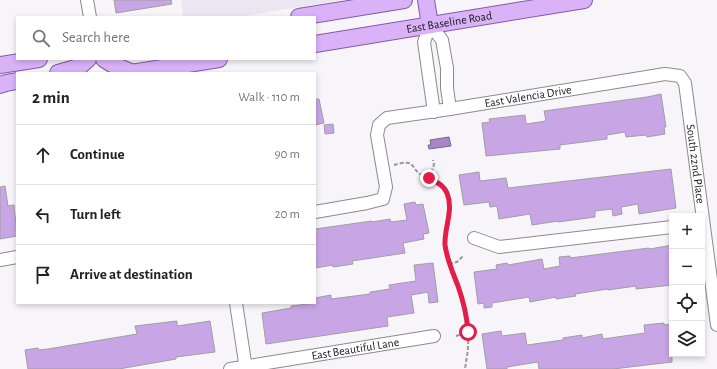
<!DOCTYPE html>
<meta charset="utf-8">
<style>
body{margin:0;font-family:"Alegreya Sans",sans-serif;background:#f2f2f2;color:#222}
.controls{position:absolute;right:12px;bottom:12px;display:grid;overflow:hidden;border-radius:0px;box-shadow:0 2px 6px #0003}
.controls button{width:36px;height:36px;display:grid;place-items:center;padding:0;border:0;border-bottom:1px solid #e0e0e0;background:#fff;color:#222;font:20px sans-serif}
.stop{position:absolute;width:12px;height:12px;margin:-9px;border:3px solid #e11d48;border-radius:50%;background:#fff}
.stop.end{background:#e11d48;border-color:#fff;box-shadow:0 1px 4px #0008}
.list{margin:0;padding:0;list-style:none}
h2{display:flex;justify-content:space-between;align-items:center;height:52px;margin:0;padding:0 16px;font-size:17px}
h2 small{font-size:13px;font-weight:400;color:#767676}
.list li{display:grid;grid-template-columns:26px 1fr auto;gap:12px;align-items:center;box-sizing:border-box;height:60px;padding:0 16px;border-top:1px solid #e0e0e0}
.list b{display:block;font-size:15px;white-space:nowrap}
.list em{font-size:13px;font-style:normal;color:#767676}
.icon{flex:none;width:22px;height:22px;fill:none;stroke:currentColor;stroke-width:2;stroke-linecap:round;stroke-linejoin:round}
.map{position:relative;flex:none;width:717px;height:369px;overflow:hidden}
.search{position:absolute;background:#fff;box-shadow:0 2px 6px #0003;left:16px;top:16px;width:300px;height:44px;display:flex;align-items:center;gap:10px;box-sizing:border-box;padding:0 14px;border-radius:0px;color:#767676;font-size:15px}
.panel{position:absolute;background:#fff;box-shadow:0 2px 6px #0003;left:16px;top:72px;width:300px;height:232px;border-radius:0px}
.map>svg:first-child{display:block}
.built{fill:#ece6f2}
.water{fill:#a887c4;stroke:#7d6591}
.building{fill:#c8a6e5;stroke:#a09ea3}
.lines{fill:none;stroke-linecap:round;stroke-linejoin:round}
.minor-casing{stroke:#8c8a8f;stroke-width:14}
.major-casing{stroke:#855aa7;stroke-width:18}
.path{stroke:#9a989c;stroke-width:2;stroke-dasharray:4 2;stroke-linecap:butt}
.minor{stroke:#fff;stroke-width:12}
.major{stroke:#d9b2f8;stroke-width:16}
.route{stroke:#e11d48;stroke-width:5}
.labels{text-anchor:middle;stroke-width:3.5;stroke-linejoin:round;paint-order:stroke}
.street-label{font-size:12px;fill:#181719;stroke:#f7f4fa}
</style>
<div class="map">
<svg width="717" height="369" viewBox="0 0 717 369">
<rect width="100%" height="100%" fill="#f7f4fa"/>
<!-- built -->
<path class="built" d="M181 0H342L238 17H183Z"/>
<!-- water -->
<path class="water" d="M449 137 451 146 429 149 428 145H431L430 140Z"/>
<!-- building -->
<g class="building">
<path d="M114 0H171L172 4 116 13Z"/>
<path d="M661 94 666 127H664L665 134 647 137 646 135 626 137 625 132 607 135V139L560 145V149L486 156 482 123 490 122 489 119 525 115 526 124 546 121 544 111 647 97Z"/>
<path d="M315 99H319L324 123 315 125Z"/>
<path d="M333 124 334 133 325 134 324 125Z"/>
<path d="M671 169 676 208 639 214 638 204 621 207 622 214 613 216 612 209 595 211V217L558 222V221L532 225 530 214 499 219 497 206 490 207 489 202 464 205 459 175 479 172 480 181 506 178 508 188Z"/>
<path d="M5 186 8 206 14 205 17 236 0 239V187Z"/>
<path d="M415 202 416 205 423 204 429 233 423 234 424 239 403 243 405 253 352 261 353 264 333 267V265L315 268V229L372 221V222L390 219 391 222 407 220 404 204Z"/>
<path d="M672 245V285L636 289V286L608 290V289L575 294 576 296 556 299V297L530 302 529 297 492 303V307L484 308V303L478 304 474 272 497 269 496 265 507 263 508 265 542 259 544 269 560 266 559 257 570 256V258L649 248 650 249Z"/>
<path d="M433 263 438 302 429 303 428 292 411 295 414 313 387 317 388 326 266 344 262 313 291 308V306L315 303V298L331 295V299L370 294V292L390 289 389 285 416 281 414 265Z"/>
<path d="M177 321V326L210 321 215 352 176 357V359L119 369H28L25 350 38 348 39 350 48 349 137 334 135 326Z"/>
<path d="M664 323V325L672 324V362L613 369H539L538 362 507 367V369H487L482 334 501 331 502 336 525 333 527 345 563 340V338L582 335V338L602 334 603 339 645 333 644 325Z"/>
</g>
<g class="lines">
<!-- minor casing -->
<g class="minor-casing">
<g id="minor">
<path d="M87 0 90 17"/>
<path d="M434 112 424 42 430 25 442 40 447 68V88L450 109"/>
<path id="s1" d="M315 212 367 203 383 199 386 187 377 135 379 125 387 118 450 109 665 74 680 76 685 83 717 325"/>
<path d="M474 238 499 247 672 227"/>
<path d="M0 260 17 257"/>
<path d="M236 303 246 369"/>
<path id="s2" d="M230 369 434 336"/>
</g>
</g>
<!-- major casing -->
<g class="major-casing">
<g id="major">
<path d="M426 0 430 25"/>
<path d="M299 17 404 0"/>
<path id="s3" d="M315 44 584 0"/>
<path d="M104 59 112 64 133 73"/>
<path d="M0 65 39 59"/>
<path d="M58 73 79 67 88 59"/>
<path d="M131 73 219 59"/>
<path d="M0 85 6 83 17 81"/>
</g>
</g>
<!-- path -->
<g class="path">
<path d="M394 165C398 164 404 162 409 163 414 165 415 171 420 174 429 180 441 181 447 192 456 209 443 229 446 247 448 261 454 274 459 287 464 305 470 326 468 345 468 353 466 361 465 369"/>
<path d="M429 178 434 165 433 160"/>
<path d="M449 264 457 262 463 256"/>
<path d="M456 336 468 332"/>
</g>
<!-- minor -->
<use href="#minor" class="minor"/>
<!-- major -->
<use href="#major" class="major"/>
</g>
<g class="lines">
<!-- route -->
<path class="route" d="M429 178C436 182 444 185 447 193 454 210 444 228 445 245 447 260 453 273 458 286 463 300 467 317 468 332"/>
</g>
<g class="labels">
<!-- street labels -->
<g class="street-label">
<text dy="4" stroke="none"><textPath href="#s3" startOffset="136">East Baseline Road</textPath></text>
<text dy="4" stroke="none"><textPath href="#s1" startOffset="298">East Valencia Drive</textPath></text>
<text dy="4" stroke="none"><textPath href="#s1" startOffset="542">South 22nd Place</textPath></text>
<text dy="4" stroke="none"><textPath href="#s2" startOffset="127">East Beautiful Lane</textPath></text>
</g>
</g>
</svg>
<div class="controls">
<button>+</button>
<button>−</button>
<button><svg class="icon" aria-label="locate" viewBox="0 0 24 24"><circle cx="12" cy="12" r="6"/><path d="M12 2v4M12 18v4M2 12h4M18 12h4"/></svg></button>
<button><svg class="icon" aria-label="layers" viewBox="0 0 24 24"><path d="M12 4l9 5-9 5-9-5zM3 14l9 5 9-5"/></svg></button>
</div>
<div class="stop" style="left:468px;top:332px"></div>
<div class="stop end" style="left:429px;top:178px"></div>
<div class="search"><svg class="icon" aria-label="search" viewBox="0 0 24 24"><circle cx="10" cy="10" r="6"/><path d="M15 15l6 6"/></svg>Search here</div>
<section class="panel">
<h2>2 min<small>Walk · 110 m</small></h2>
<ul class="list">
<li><svg class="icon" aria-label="ahead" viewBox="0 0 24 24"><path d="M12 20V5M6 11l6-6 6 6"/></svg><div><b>Continue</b></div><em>90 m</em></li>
<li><svg class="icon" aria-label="left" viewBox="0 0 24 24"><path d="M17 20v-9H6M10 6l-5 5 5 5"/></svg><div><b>Turn left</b></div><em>20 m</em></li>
<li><svg class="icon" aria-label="arrive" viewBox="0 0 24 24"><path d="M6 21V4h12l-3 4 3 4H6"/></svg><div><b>Arrive at destination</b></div></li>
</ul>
</section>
</div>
